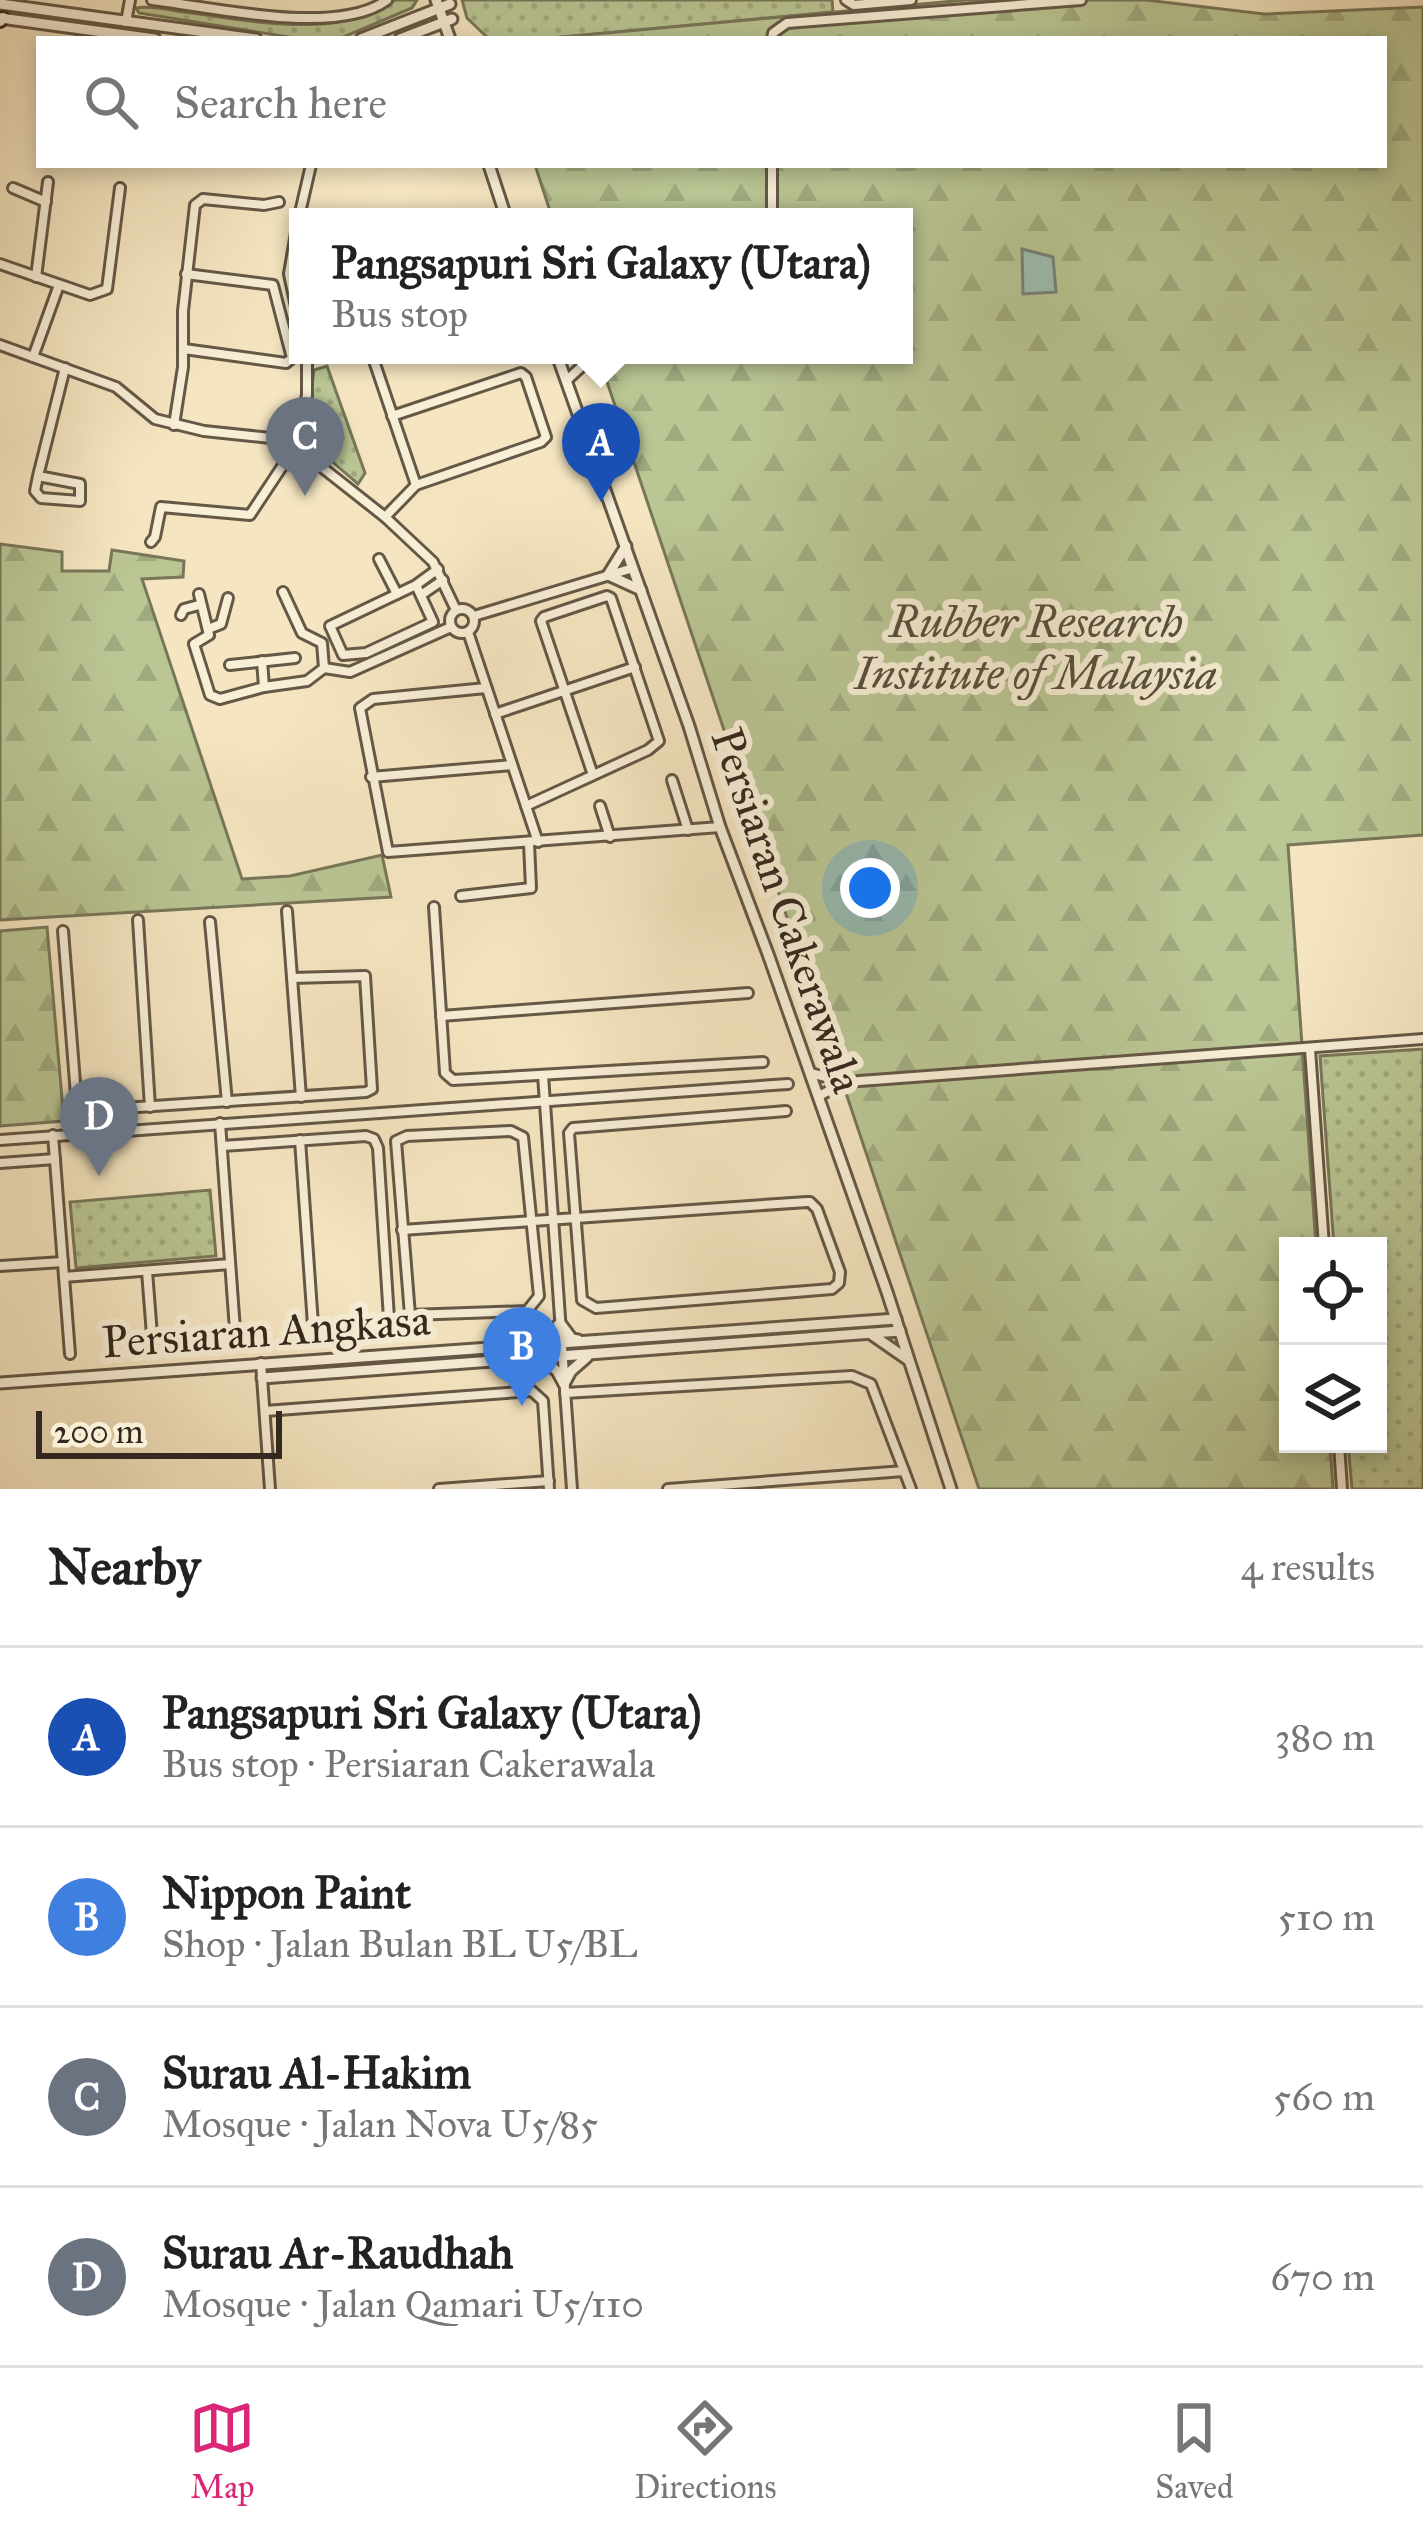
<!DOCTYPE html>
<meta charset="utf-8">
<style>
body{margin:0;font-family:"IM FELL Great Primer",serif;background:#f2f2f2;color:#222}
.controls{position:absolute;right:36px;bottom:36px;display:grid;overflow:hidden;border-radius:0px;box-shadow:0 6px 18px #0003}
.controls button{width:108px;height:108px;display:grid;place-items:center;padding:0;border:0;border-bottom:3px solid #e0e0e0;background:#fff;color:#222;font:60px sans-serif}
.scale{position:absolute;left:36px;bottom:30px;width:246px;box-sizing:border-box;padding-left:12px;border:6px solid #35281e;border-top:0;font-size:33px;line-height:42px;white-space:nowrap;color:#35281e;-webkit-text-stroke:9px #f8efd7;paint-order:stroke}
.you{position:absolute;left:870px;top:888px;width:42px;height:42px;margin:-30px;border:9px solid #fff;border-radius:50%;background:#1a73e8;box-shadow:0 0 0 18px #1a73e833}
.badge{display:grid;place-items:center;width:78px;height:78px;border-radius:50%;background:#db2777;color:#fff;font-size:39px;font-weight:700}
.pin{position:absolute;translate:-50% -99px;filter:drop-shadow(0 3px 6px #0008)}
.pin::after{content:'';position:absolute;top:63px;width:42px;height:36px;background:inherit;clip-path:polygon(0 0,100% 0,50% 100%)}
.popup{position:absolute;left:289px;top:208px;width:624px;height:156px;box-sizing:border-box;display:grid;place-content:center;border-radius:0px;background:#fff;filter:drop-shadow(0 3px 9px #0005);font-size:39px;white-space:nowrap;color:#767676}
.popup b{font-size:45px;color:#222}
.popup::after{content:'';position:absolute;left:50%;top:100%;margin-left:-24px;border:24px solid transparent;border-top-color:#fff}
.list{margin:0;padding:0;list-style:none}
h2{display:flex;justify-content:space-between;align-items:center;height:156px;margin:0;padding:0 48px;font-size:51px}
h2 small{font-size:39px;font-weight:400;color:#767676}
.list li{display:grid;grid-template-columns:78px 1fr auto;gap:36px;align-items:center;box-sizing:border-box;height:180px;padding:0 48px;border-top:3px solid #e0e0e0}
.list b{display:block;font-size:45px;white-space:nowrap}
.list p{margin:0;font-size:39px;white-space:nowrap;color:#767676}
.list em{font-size:39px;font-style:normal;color:#767676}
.icon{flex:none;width:66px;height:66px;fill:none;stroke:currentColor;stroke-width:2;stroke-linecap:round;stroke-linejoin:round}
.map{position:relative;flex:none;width:1423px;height:1489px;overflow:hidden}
.search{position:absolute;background:#fff;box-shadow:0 6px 18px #0003;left:36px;right:36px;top:36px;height:132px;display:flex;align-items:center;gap:30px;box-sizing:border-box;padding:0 42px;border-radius:0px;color:#767676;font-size:45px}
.sheet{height:876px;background:#fff}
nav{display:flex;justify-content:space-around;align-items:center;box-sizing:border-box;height:168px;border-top:3px solid #e0e0e0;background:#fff;font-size:33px;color:#767676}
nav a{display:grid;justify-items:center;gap:6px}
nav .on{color:#db2777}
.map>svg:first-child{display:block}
.grass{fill:url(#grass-dots);stroke:#787759;stroke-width:3}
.forest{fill:url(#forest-firs);stroke:#787759;stroke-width:3}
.water{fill:#9cc0b1;stroke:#738376;stroke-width:3}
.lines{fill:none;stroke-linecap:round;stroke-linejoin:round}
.minor-casing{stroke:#655847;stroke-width:14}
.tertiary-casing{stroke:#655847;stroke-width:15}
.secondary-casing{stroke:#35281e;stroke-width:16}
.minor{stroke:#f8efd7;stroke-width:8}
.tertiary{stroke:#f8efd7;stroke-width:9}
.secondary{stroke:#f8efd7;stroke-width:10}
.labels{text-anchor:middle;stroke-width:12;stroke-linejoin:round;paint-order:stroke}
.park-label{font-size:45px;font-style:italic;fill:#56503c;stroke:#f8efd7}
.street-label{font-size:45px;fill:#35281e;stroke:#f8efd7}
</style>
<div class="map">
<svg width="1423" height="1489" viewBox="0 0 1423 1489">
<defs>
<pattern id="grass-dots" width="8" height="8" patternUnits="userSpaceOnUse" patternTransform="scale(3)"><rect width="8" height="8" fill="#bac694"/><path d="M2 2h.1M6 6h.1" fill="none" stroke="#a0aa7f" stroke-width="1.8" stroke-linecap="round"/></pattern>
<pattern id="forest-firs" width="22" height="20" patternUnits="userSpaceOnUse" patternTransform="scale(3)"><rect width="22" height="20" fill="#bac694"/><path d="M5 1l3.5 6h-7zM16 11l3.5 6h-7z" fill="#a0aa7f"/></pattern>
</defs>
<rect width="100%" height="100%" fill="#f5e6c1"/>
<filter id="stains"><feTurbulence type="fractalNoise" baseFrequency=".00167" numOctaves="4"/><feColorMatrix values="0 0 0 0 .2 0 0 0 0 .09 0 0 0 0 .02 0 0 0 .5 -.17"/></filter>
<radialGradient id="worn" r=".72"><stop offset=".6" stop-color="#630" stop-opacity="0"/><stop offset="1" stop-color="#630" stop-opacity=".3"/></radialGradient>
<!-- grass -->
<g class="grass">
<path d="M395 0H417L412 8 339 39H301L139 13 136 8C151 5 173 11 191 13 253 21 342 40 395 0Z"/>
<path d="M462 0H832L833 12 541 39H489L467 18Z"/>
<path d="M0 10 220 39 0 13Z"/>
<path d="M327 366 365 473 358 484C303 436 304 443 314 370Z"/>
<path d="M1423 1049V1489H1352L1348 1444H1378V1246H1334L1320 1056Z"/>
<path d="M210 1190 216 1256 76 1268 70 1202Z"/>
</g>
<!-- forest -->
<g class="forest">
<path d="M965 0H1146L1264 14 1423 7V835L1288 845 1316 1246H1288V1444H1330L1333 1489H979L598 355H904V217H552L535 165H1384V39H541Z"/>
<path d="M0 544 62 552V571H109L112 550 184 561 183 577 142 579 242 879 290 876 382 855 391 897 0 920Z"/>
<path d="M47 927 64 1121 0 1126V931Z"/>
</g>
<!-- water -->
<path class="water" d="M1022 249 1053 257 1056 292 1023 294Z"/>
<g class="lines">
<!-- minor casing -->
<g class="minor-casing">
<g id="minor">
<path d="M152 0C212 7 337 37 387 0"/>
<path d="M846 0 854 5 911 0"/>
<path d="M126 22 130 0"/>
<path d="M772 39 773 33 787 23 1081 0"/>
<path d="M772 165V217"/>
<path d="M13 188 46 202"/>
<path d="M299 217 311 165"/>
<path d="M298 221 289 274 298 316"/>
<path d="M0 264 90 295 107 289 120 188"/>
<path d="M36 277 48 182"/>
<path d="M0 345 116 387 155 419 204 431 281 439"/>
<path d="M184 349 286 363 292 358 273 285 186 274"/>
<path d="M372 355 416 485"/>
<path d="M33 357 59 285"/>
<path d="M567 380 594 355"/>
<path d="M174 425 183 367V311L195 205 203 199 264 205 279 202"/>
<circle cx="293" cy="441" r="11"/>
<path d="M298 431 307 395V355"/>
<path d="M300 450 385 517 433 562 456 610"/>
<path d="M38 476 80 484V501L41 498 35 491 38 476 65 368"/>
<path d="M385 517 416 485 541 442 546 437 526 377 521 373 392 416"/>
<path d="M151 542 155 537 161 507 250 515 291 453"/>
<path d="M379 559 397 594"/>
<path d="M416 585 433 622 366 653 343 655 330 626 416 585 438 569"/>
<path d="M199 594 209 635 194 644 210 695 220 699 264 687 307 681 324 668 322 643 302 633 283 592"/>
<path d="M421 595 443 580"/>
<circle cx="462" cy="621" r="12"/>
<path d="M181 615 184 609 199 605"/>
<path d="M474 616 633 568"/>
<path d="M208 629 221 624 228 598"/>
<path d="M468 632 538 842"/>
<path d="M262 661 264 687"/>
<path d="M230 665 295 658"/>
<path d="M324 668 350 672 451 627"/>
<path d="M486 688 373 699 360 708 388 852 720 827"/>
<path d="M495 714 635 667"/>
<path d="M371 777 512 765"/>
<path d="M672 780 688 830"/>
<path d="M526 806 648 750 659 741 611 598 607 596 544 617 541 621 593 775"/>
<path d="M600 806 610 837"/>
<path d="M461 896 531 888 529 843"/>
<path d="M434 907 445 1073 453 1080 763 1062"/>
<path d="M287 911 301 1097"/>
<path d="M138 920 150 1107"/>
<path d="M210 922 227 1102"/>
<path d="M63 931 79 1133"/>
<path d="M441 1016 748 993"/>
<path d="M1310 1049 1324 1246"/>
<path d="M810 1073 846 1082 1423 1039"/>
<path d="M543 1075 572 1489"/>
<path d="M819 1096 845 1082"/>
<path d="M78 1111 366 1092 372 1089 365 976 292 978"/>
<path d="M220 1123 236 1344"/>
<path d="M511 1131 523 1137 539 1296 527 1311 410 1315 396 1141 407 1136Z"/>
<path d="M53 1135 70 1354"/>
<path d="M0 1140 788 1084"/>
<path d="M300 1140 314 1339"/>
<path d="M222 1146 366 1136 374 1139 378 1148 390 1334"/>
<path d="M0 1163 55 1159"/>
<path d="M402 1230C537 1221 672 1211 807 1202H810L817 1209 840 1272 839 1283 832 1289 596 1308 582 1300 569 1133 573 1128 786 1111"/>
<path d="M0 1266 63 1262"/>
<path d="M147 1271 153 1348"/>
<path d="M64 1277 230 1264"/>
<path d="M261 1363 270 1489"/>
<path d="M565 1393 852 1376 871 1384 911 1489"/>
<path d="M265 1411 532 1391 543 1401 549 1489"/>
<path d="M1339 1444 1342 1489"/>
<path d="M439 1489 549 1481"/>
<path d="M668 1489 904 1471"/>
</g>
</g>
<!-- tertiary casing -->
<g class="tertiary-casing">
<g id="tertiary">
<path d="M436 0 450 39"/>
<path d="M0 4 256 39"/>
<path d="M0 18 155 39"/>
<path d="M361 39 450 4"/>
<path d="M400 39 452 19"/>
<path d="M489 165 506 217"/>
<path d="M557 355 689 726 720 827 768 954 887 1292 951 1489"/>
<path d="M626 546 608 575 641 590"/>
<path d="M871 1334 907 1359"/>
<path d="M540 1344 560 1323 572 1339 578 1340"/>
<path d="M541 1359 557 1371 564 1384 571 1371 587 1357"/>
<path d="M262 1378 900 1331"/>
<path d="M0 1383 896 1319"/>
</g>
</g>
<!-- secondary casing -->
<g class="secondary-casing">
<path id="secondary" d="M0 21 3 18"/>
</g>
<!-- minor -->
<use href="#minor" class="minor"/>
<!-- tertiary -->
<use href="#tertiary" class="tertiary"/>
<!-- secondary -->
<use href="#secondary" class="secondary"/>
</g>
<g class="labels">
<!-- park labels -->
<g class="park-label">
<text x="1036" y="637">Rubber Research<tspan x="1036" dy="52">Institute of Malaysia</tspan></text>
</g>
<!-- street labels -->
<g class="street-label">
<text transform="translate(788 910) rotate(71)" y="16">Persiaran Cakerawala</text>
<text transform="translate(266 1330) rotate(-4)" y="16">Persiaran Angkasa</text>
</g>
</g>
<rect width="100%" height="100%" filter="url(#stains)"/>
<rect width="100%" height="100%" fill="url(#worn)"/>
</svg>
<div class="controls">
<button><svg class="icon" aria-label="locate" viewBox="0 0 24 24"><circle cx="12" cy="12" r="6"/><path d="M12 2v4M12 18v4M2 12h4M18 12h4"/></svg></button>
<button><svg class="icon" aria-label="layers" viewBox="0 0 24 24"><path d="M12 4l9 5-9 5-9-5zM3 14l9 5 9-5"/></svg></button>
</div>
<div class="scale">200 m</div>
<div class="you"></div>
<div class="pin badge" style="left:601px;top:502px;background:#1a4fb4">A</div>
<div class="popup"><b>Pangsapuri Sri Galaxy (Utara)</b>Bus stop</div>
<div class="pin badge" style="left:522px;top:1406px;background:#3f7fe0">B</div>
<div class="pin badge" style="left:305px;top:496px;background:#6b7280">C</div>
<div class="pin badge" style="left:99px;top:1176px;background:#6b7280">D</div>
<div class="search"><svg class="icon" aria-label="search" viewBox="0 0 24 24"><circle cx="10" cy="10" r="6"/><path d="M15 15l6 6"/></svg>Search here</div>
</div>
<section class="sheet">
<h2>Nearby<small>4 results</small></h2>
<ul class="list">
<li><span class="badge" style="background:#1a4fb4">A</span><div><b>Pangsapuri Sri Galaxy (Utara)</b><p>Bus stop · Persiaran Cakerawala</p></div><em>380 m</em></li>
<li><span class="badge" style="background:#3f7fe0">B</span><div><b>Nippon Paint</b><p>Shop · Jalan Bulan BL U5/BL</p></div><em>510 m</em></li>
<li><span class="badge" style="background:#6b7280">C</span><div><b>Surau Al-Hakim</b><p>Mosque · Jalan Nova U5/85</p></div><em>560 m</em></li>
<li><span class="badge" style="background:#6b7280">D</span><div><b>Surau Ar-Raudhah</b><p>Mosque · Jalan Qamari U5/110</p></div><em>670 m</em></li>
</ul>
</section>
<nav>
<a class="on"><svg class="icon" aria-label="map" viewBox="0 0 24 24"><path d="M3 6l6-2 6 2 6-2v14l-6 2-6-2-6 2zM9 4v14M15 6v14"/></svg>Map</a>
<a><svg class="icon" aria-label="directions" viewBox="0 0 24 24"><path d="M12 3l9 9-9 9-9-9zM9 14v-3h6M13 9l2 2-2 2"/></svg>Directions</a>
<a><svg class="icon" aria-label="saved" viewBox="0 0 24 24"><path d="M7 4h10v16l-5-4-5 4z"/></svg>Saved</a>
</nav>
